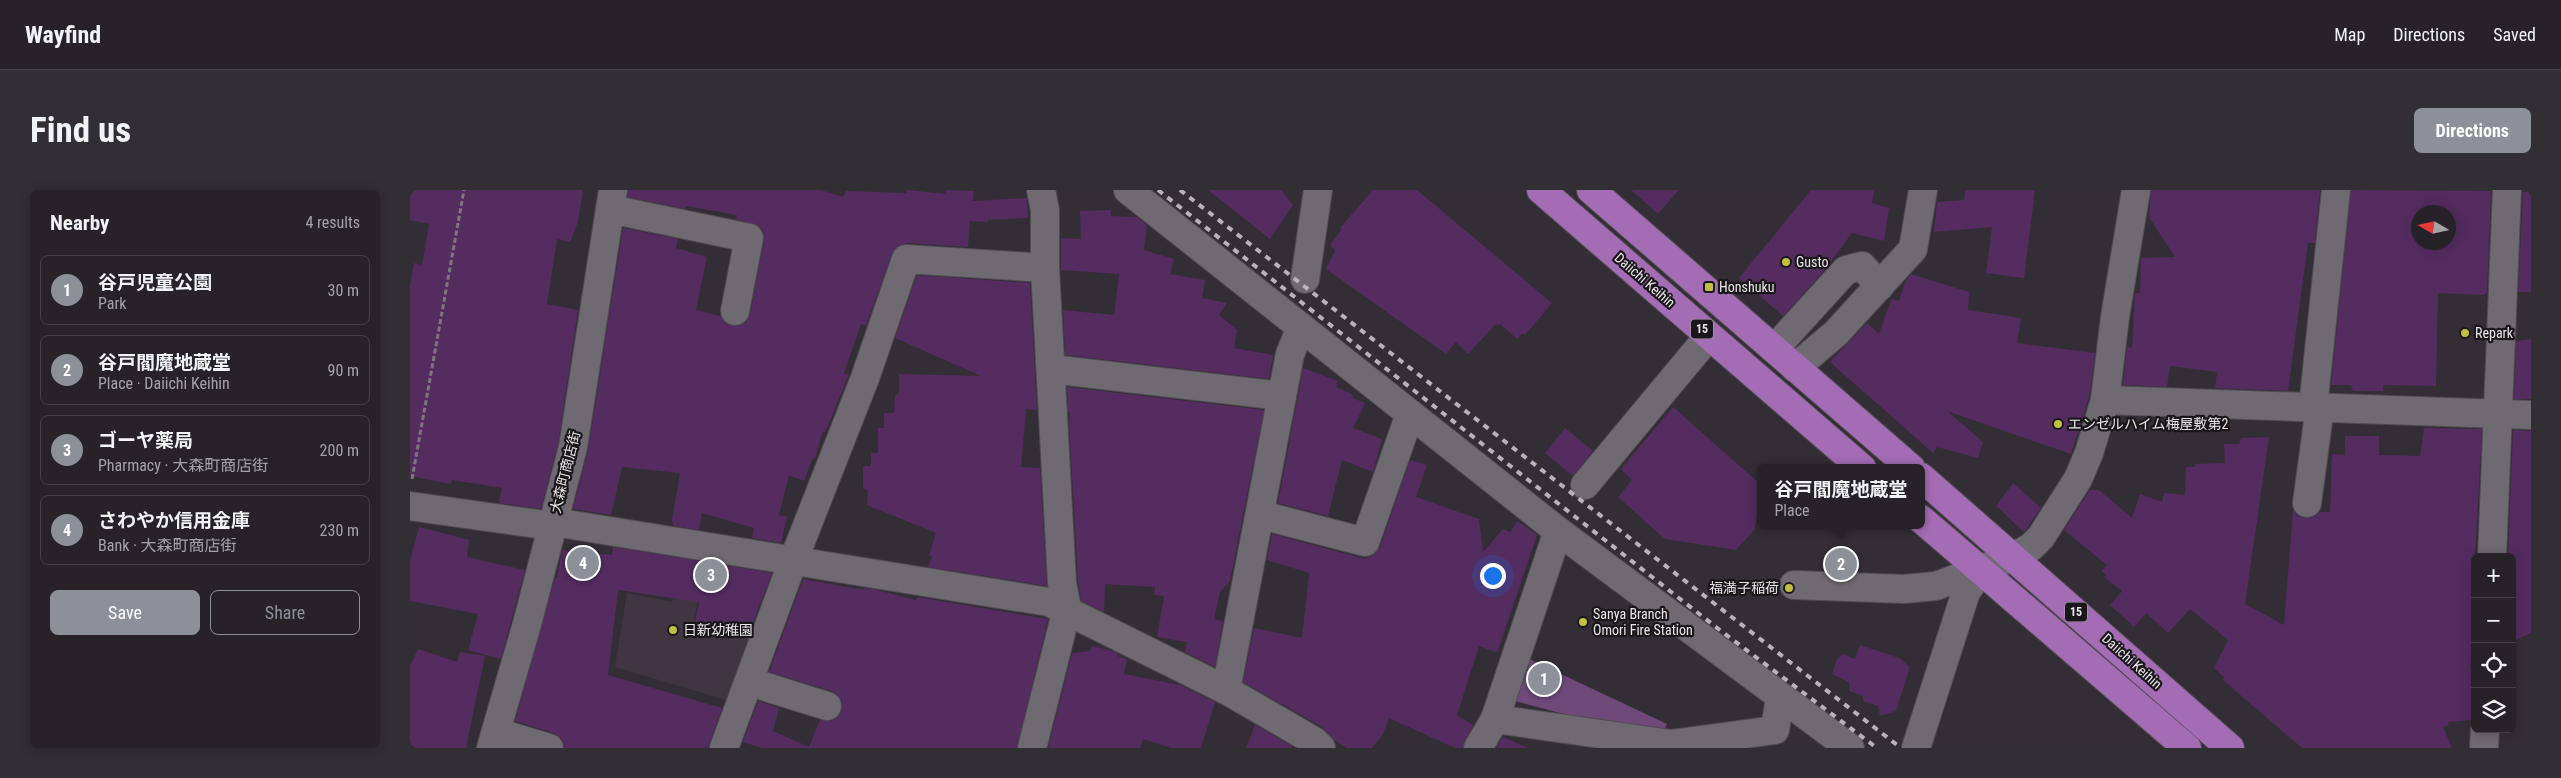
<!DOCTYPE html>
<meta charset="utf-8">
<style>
body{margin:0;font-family:"Roboto Condensed","Noto Sans JP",sans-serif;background:#322f34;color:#f1f3f6}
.controls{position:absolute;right:15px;bottom:15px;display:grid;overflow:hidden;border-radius:8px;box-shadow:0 2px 12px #0003}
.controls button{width:45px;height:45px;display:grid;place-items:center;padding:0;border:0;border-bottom:1px solid #423f45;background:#262228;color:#f1f3f6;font:25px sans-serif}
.compass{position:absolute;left:2001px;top:15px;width:45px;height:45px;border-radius:50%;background:#262228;box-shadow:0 2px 12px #0003;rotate:279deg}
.you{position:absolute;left:1082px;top:385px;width:18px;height:18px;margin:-12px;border:4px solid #fff;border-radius:50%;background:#1a73e8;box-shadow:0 0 0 8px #1a73e833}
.badge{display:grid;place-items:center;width:32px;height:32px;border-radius:50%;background:#8c9099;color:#fff;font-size:16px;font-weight:700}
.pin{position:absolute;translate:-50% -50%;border:2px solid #fff;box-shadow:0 1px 5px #0006}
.popup{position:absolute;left:1347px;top:274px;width:168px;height:65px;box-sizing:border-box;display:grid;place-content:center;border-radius:8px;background:#262228;filter:drop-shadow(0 1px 4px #0005);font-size:16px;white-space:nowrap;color:#a4a4a8}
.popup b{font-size:19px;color:#f1f3f6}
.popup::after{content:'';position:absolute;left:50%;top:100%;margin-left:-10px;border:10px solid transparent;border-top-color:#262228}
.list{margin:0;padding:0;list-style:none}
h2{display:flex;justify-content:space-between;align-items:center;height:65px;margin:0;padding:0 20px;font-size:21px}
h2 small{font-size:16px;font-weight:400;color:#a4a4a8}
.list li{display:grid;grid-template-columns:32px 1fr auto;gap:15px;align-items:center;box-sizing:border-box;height:70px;margin:0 10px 10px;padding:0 10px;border:1px solid #423f45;border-radius:8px}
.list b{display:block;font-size:19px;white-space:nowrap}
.list p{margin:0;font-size:16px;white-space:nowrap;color:#a4a4a8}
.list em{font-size:16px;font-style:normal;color:#a4a4a8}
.actions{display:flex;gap:10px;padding:15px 20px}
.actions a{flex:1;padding:11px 0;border:1px solid #8c9099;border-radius:8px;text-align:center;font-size:18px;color:#8c9099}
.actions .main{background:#8c9099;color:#fff}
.icon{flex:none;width:28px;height:28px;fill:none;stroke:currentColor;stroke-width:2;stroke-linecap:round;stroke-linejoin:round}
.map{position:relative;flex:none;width:2121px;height:558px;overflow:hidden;border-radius:8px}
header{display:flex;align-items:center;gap:30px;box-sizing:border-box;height:70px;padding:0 25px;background:#262228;border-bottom:1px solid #423f45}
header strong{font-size:24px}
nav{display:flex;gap:28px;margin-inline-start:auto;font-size:18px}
.intro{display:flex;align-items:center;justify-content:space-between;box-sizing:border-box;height:120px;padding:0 30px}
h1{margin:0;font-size:35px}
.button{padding:12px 22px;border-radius:8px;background:#8c9099;color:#fff;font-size:18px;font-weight:700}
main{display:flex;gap:30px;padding:0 30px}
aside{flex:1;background:#262228;border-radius:8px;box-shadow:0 2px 12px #0003}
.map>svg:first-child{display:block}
.built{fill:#3f3642}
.green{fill:#6e4979}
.building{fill:#542c60;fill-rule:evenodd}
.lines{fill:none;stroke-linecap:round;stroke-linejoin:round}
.minor-casing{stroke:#514c52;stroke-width:30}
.highway-casing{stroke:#514c52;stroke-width:30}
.path{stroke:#7c777d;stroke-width:3;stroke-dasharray:5 2.5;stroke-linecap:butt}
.minor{stroke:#6f6a71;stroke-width:28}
.highway{stroke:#a56cb6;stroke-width:28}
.rail{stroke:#b7b3b8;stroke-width:4;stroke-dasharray:6 6;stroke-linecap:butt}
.poi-dot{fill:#c1be40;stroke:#19171a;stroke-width:2}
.labels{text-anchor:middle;stroke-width:4.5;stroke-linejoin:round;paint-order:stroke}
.shield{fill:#19171a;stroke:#aba8ac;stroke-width:1}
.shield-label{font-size:12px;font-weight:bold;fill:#e9e6ea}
.poi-label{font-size:14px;fill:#e9e6ea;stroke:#19171a;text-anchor:start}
.street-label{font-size:14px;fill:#e9e6ea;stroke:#19171a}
</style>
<header>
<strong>Wayfind</strong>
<nav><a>Map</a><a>Directions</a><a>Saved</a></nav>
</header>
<div class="intro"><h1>Find us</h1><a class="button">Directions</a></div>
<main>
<aside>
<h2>Nearby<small>4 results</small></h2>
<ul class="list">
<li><span class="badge">1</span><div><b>谷戸児童公園</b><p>Park</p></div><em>30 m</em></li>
<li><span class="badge">2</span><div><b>谷戸閻魔地蔵堂</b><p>Place · Daiichi Keihin</p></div><em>90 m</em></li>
<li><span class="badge">3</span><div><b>ゴーヤ薬局</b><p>Pharmacy · 大森町商店街</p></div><em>200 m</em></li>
<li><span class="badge">4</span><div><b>さわやか信用金庫</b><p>Bank · 大森町商店街</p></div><em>230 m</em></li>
</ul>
<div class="actions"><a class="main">Save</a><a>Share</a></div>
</aside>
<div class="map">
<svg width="2121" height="558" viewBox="0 0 2121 558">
<rect width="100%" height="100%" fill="#332e35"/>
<!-- built -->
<path class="built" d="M272 361 284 363 277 401 289 403 284 432 349 448 323 512 205 477 217 403 262 412Z"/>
<!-- green -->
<path class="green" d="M1115 467 1257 534 1249 549 1101 510Z"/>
<!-- building -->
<g class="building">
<path d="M0 0H173L168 32 160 52 147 49 137 114 168 120 148 254 131 319 89 313 92 298 42 290 41 294 0 286V96L4 73 12 75 19 34 0 30Z"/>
<path d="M218 0H411L433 7 436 1 496 3 497 0 536 4V0L564 1 563 11 617 8 618 28 578 30V32L560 31 558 57 497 53 488 56 482 63 456 136 451 134 434 183 439 185 415 243 413 241 405 268H403L394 291 379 285 369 325 377 327 371 353 342 348 344 338 292 323 289 340 264 336 262 330 270 283 212 277 201 325 163 319 178 260 213 38 268 49 266 58 297 67 286 120 310 126 315 133 323 136H330L336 132 340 124 354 51V43L350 37 326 29 327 25 276 16 275 19 218 7Z"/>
<path d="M798 0H871L883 15 860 49Z"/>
<path d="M963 0H1007L1142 113 1115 145 1112 143 1107 149 1090 134 1088 136 1086 134 1058 164 1046 152 1036 164 916 79 925 60 920 55 932 39 930 38Z"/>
<path d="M1221 0H1269L1248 24Z"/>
<path d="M1401 0H1464L1462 13 1479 18 1474 51 1442 43 1413 82 1373 126 1329 88Z"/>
<path d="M1555 0H1625L1614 88 1576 83 1582 37 1524 42 1527 12 1554 10Z"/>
<path d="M1741 0H1910L1905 53H1898L1878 201 1805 198 1807 182 1760 176 1757 197 1713 195 1717 157 1722 158 1725 103H1730L1731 68 1765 67 1739 27Z"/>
<path d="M1941 0 2081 1 2077 103 2073 105 2028 103 2026 196 1973 195V201H1943L1941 195H1921ZM2008 22H2038V52H2008Z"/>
<path d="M2113 2H2121V102H2108Z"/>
<path d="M701 20V26L727 27 737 35 734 60 764 69 760 84 795 90 792 108 817 113 809 125 827 140 824 158 863 165 859 189 655 165 653 120 704 125 709 84 651 80V48L671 49 670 21Z"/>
<path d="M1501 84 1559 102 1558 120 1611 128 1607 153 1685 163 1680 204 1661 264 1537 221 1573 252 1568 268 1527 257 1523 263 1420 172 1457 133 1469 144 1481 109 1489 111 1496 90Z"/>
<path d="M507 85 620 93 627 220 616 219 611 277 630 278 637 396 518 377 522 366H519L526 343 457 315 458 301 453 298V276H461V263H468V238H474V223H484L485 206 489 202V184L571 186 485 148Z"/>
<path d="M2121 149V209H2104L2106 151Z"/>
<path d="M893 178 928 191 926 197 942 204 943 208 955 213 943 238 972 249 963 282 932 270 918 326 868 313Z"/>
<path d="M657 197 854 220 820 391 810 402 804 429 813 431 805 477 775 462 777 452 747 447 754 406 744 405 745 397 695 394 694 422 671 411 668 391 659 232 660 222H658Z"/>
<path d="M1263 217 1351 295 1345 339 1326 360 1255 349 1208 307 1222 290 1211 279Z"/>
<path d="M1155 238 1183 261 1163 286 1135 263Z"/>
<path d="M2014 238 2072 239 2065 367V472L2060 474 2065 528 2062 530 2038 532 2039 535 2033 537 2042 558H1892L1813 490 1814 487 1804 478 1818 450 1780 419 1758 443 1736 423 1724 437 1700 415 1712 401 1694 387 1696 385 1692 381 1697 375 1654 340 1680 300H1689L1722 328 1730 304 1752 312 1754 303 1775 305 1776 277H1785V274L1815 273 1814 254H1829L1831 248 1859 247 1835 414 1874 435 1883 320 1888 326 1895 328 1903 327 1910 322H1920L1922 264 1935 265V246H1969V265L2010 266Z"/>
<path d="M2103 240 2121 241V443L2102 452V367H2098Z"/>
<path d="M1000 270 1017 275 1006 307 1069 329 1073 362 1093 339 1100 342 1108 331 1127 345 1087 463 1069 456 1047 525 1063 535 1052 558H1045L979 528 973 544 962 558H937L924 550 912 537 833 492 844 438 892 448 899 383 857 370 862 344 955 369 965 364 970 357Z"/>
<path d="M1603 293 1631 318 1614 342 1586 316Z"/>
<path d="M9 337 59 350 57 367 115 380 91 469 58 460 68 424 0 411V371Z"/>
<path d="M203 357 362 383 340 441 285 432 289 412 208 400 198 485 312 518 298 558H154L151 548 144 543 105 531 145 388H147L152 360 202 365Z"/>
<path d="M393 389 454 400V398L463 399 506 410 507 407 638 429 607 558H352L333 552 348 511 369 518 363 541 399 557 410 530 421 531 428 527 432 521V512L428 505 422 501 359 482Z"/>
<path d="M1450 455 1489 468 1500 477 1486 521 1470 526 1468 516 1453 511V506L1439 501V492L1422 484 1427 469 1433 464 1445 469Z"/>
<path d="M681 456 700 460 707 463V466L717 469 714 484 770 495 805 512 791 558H762L733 549 730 558H638L662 463 680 461Z"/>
<path d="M8 459 47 472 50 462 75 466 56 558H0V476Z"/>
<path d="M845 535 882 556 881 558H836Z"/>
<path d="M1093 547 1118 558H1086Z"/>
</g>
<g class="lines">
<!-- minor casing -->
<g class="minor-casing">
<g id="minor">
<path d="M718 0 1148 341 1440 558"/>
<path d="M200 19 339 48 325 121"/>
<path d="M895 89 908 0"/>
<path d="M1364 159 1436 80 1452 76 1470 96"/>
<path d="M1385 178 1426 143 1503 59 1513 0"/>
<path d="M641 179 872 206"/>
<path d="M1695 210 2121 225"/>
<path d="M1903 217 1926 0"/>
<path d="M1175 295 1299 146"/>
<path d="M1897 313 1910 217"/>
<path d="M0 316 142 336 150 333 639 412 816 500 904 551 911 558"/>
<path d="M851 325 955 352 1000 224"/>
<path d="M2082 367 2097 0"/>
<path d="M1384 395 1494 399 1526 396 1603 367 1621 357 1631 347 1668 289 1679 263 1695 210 1705 127 1726 0"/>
<path d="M340 492 417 516"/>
<path d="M816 500 880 164 891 137"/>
<path d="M1085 529 1261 554 1365 540 1370 507"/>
<path d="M86 542 139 558"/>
<path d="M81 558 117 434 163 257 203 0"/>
<path d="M314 558 380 379 455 188 496 69 635 78"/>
<path d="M622 558 657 419 652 393 635 78V20L631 0"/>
<path d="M1068 558 1085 529 1148 341"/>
<path d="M1506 558 1556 402 1571 380"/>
<path d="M2074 558 2075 539"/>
</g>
</g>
<!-- highway casing -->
<g class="highway-casing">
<g id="highway">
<path d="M1131 0 1452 278"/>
<path d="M1181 0 1501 278"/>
<path d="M1511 287 1820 558"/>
<path d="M1511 329 1777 558"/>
</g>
</g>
<!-- path -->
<path class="path" d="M2 289 54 0"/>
<!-- minor -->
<use href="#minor" class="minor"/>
<!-- highway -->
<use href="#highway" class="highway"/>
<!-- rail -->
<g class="rail">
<path d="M748 0 1311 441 1467 558"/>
<path d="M770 0 1491 558"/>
</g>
</g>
<!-- markers -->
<g class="poi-dot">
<circle cx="1376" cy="72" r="5"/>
<rect x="1294" y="92" width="10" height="10" rx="2.5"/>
<circle cx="2055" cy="143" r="5"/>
<circle cx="1648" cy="234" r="5"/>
<circle cx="1379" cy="398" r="5"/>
<circle cx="1173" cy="432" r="5"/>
<circle cx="263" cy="440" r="5"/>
</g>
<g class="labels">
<!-- shield labels -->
<g class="shield">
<rect x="1281" y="129.5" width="22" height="19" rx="4"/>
<rect x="1655" y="412.5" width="22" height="19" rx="4"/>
</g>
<g class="shield-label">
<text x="1292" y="143">15</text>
<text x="1666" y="426">15</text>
</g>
<!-- poi labels -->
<g class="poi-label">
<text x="1386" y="77">Gusto</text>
<text x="1309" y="102">Honshuku</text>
<text x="2065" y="148">Repark</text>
<text x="1658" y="239">エンゼルハイム梅屋敷第2</text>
<text x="1369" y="403" text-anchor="end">福満子稲荷</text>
<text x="1183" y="429">Sanya Branch<tspan x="1183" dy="16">Omori Fire Station</tspan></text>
<text x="273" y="445">日新幼稚園</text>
</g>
<!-- street labels -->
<g class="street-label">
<text transform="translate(1235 90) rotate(41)" y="5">Daiichi Keihin</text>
<text transform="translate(155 282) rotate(-76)" y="5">大森町商店街</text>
<text transform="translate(1722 471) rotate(42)" y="5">Daiichi Keihin</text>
</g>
</g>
</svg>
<div class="controls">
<button>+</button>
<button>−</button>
<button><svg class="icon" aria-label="locate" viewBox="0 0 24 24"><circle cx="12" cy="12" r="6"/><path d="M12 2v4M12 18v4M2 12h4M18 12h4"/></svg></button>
<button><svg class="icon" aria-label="layers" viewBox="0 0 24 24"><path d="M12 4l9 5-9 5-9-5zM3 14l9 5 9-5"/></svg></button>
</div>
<svg class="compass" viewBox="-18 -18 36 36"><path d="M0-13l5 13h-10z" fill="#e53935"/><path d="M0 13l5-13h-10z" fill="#a4a4a8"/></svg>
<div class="you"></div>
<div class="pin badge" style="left:1134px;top:489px">1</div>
<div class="pin badge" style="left:1431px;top:374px">2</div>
<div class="popup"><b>谷戸閻魔地蔵堂</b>Place</div>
<div class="pin badge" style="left:301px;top:385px">3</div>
<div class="pin badge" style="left:173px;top:373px">4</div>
</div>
</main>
